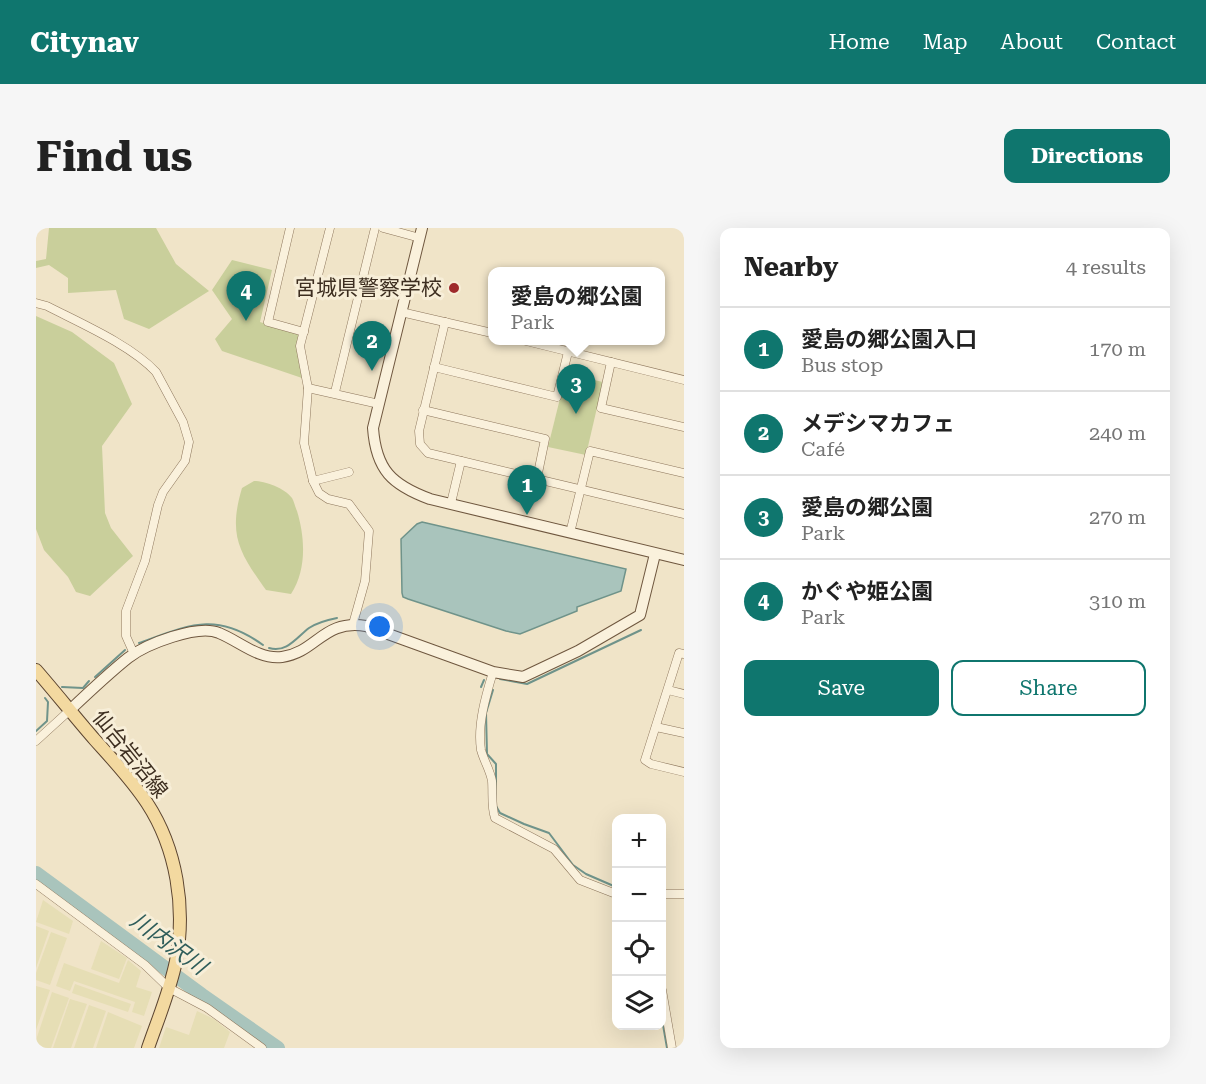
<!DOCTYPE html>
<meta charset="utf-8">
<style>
body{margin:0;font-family:"Roboto Serif","Noto Sans JP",serif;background:#f6f6f6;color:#222}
.controls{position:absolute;right:18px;bottom:18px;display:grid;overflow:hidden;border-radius:12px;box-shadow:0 6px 24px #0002}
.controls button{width:54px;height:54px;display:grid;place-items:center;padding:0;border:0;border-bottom:2px solid #e0e0e0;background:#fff;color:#222;font:30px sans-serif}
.you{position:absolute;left:344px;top:399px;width:21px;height:21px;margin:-15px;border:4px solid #fff;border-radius:50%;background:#1a73e8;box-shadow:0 0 0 9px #1a73e833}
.badge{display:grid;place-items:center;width:39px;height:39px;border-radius:50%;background:#0f766e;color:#fff;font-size:20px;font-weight:700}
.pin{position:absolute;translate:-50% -50px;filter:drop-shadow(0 2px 3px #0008)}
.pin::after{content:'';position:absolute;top:32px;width:21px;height:18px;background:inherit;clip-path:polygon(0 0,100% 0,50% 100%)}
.popup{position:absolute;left:452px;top:39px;width:177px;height:78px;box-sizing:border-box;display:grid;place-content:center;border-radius:12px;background:#fff;filter:drop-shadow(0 2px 4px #0005);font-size:20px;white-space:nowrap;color:#767676}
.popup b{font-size:22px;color:#222}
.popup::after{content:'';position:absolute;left:50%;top:100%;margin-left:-12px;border:12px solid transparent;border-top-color:#fff}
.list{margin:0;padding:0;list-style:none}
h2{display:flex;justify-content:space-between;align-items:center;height:78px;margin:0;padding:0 24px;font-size:26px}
h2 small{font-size:20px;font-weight:400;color:#767676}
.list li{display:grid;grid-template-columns:39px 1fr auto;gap:18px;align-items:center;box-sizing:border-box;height:84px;padding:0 24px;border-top:2px solid #e0e0e0}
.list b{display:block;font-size:22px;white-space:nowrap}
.list p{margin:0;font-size:20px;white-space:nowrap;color:#767676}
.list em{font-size:20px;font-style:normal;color:#767676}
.actions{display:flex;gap:12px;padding:18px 24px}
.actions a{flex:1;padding:14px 0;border:2px solid #0f766e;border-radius:12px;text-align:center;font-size:21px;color:#0f766e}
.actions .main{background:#0f766e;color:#fff}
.icon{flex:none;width:33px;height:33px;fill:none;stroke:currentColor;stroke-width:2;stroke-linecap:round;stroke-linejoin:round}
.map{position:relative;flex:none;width:648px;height:820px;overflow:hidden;border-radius:12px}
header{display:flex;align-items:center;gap:36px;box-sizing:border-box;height:84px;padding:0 30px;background:#0f766e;color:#fff}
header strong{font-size:28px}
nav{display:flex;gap:33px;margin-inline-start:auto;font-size:21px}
.intro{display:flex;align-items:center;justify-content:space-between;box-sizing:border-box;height:144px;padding:0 36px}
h1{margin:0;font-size:42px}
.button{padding:15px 27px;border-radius:12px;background:#0f766e;color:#fff;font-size:21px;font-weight:700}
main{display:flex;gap:36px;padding:0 36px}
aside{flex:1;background:#fff;border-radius:12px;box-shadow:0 6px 24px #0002}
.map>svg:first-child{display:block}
.farmland{fill:#e6deb5}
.green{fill:#c9cf9b}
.water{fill:#a9c4bc;stroke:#6f938a;stroke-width:1.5}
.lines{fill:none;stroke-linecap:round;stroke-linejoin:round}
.stream{stroke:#6f938a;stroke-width:2}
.river{stroke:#a9c4bc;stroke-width:14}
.street-casing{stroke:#8d765c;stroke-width:9}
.secondary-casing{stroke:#6f573f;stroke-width:12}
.primary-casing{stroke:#5b4430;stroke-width:14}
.street{stroke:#faf1dc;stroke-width:8}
.secondary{stroke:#faf1dc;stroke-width:10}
.primary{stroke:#f3d9a0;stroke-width:12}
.poi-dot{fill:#9e2a2b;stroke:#f7eed8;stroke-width:2}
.labels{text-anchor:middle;stroke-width:6;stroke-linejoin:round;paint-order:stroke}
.poi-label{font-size:21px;fill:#3d2e20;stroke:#f7eed8;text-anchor:end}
.street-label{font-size:21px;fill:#3d2e20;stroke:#f7eed8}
.water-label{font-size:22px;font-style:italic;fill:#2f5d5a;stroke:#f7eed8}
</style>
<header>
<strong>Citynav</strong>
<nav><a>Home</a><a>Map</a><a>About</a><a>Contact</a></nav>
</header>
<div class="intro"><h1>Find us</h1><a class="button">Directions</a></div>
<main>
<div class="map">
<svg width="648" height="820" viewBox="0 0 648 820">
<rect width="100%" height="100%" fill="#f0e4c8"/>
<!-- farmland -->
<g class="farmland">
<path d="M7 672 37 693 33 706 0 694Z"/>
<path d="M0 698 13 703 0 740Z"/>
<path d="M15 704 31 710 14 757 0 752V745Z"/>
<path d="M65 713 91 730 83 751 55 741Z"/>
<path d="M92 732 105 743 100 759 116 764 108 788 96 784 99 774 38 753 34 763 20 758 28 735 83 755Z"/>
<path d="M39 756 95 776 92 784 36 765Z"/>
<path d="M0 758 14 762 0 802Z"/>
<path d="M16 764 33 770 15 820H7L0 818V812Z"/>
<path d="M34 771 51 776 35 820H17Z"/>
<path d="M53 777 70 783 57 820H38Z"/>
<path d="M161 783 178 791 194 804 188 820H123L130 799 153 807Z"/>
<path d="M72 784 106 798 98 820H60Z"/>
</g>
<!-- green -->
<g class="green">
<path d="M13 0H120L140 36 173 63 113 101 88 91 80 62 32 65V50L13 37 0 40V33L10 31Z"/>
<path d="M196 32 236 42 224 94 261 106 264 109 261 123 266 150 186 123 179 111 196 91 176 62Z"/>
<path d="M0 88 36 104 78 135 96 176 66 218 69 285 75 300 97 328 54 368 40 364 32 349 8 322 0 301Z"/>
<path d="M530 146 567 154 550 227 512 219Z"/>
<path d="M218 253C229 253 249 260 256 270 258 273 259 279 261 283 269 309 271 342 255 366L230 362C203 324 192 307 206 260Z"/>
</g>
<!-- water -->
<path class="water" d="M386 294 590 341 585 363 541 379V383L484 406 470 403 372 371 367 369 366 365 365 311 381 296Z"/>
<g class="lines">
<!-- stream -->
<g class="stream">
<path d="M103 415C153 397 180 383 227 417"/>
<path d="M233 420C251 425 260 410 273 400 282 394 291 392 301 390"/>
<path d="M59 449 89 422"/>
<path d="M464 451 491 456 605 402"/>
<path d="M26 459 47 460 53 453"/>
<path d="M445 459 448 452"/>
<path d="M457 462 450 485 451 526 460 536V572"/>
<path d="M0 503 11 493 12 474 9 470"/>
<path d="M460 578 464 585 488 596 513 605 537 637 550 646 580 659"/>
<path d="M626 791 631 820"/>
</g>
<!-- river -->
<path class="river" d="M0 645 166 767 242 820"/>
<!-- street casing -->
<g class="street-casing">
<g id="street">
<path d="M254 0 232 94 268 104"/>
<path d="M294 0 264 118 272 160 268 215 277 253 283 265 292 271 313 276 333 303 329 353 317 396"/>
<path d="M347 0 384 10"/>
<path d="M0 75 11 78C44 95 95 117 120 144L147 194 153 214 149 233 127 264 122 277 109 333 90 383V408L98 426"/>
<path d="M365 84 456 105"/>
<path d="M409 94 383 203 384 216 392 225 648 286"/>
<path d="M486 112 648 152"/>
<path d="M575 134 565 180 648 199"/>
<path d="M398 139 521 169 532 124"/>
<path d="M272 160 343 176"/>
<path d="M299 164 339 0"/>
<path d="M387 182 509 211 501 250"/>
<path d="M277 253 313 244"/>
<path d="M415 275 425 233"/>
<path d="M534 305 554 223 648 245"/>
<path d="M648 426 643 425 609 532 615 536 648 544"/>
<path d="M457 444C450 467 441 497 445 522 448 533 454 542 456 553 457 566 455 578 459 590L518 621 544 652 580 666"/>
<path d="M632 462 648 466"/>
<path d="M620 499 648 505"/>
<path d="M0 513 34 482"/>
<path d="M0 656 109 737 133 760 171 780 226 820"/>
<path d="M626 666H648"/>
<path d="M626 762 636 820"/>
</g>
</g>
<!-- secondary casing -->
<g class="secondary-casing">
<g id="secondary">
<path d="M386 0 337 200C340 242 356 257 394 271L648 332"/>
<path d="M34 482C53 464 72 446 92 430 110 416 162 396 183 405 203 413 223 432 246 429 281 424 287 391 330 398L457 444 487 449 542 423 604 387 619 326"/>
</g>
</g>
<!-- primary casing -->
<g class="primary-casing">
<path id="primary" d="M0 442C20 465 39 489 59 512 77 532 96 552 111 575 141 621 150 680 140 733 134 763 122 791 112 820"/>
</g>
<!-- street -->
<use href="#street" class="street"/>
<!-- secondary -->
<use href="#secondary" class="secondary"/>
<!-- primary -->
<use href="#primary" class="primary"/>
</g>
<!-- markers -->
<circle class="poi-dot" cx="418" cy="60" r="6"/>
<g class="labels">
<!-- poi labels -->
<g class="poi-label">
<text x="406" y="67">宮城県警察学校</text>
</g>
<!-- street labels -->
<g class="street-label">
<text transform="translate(94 526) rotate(51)" y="7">仙台岩沼線</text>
</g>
<!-- water labels -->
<g class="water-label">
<text transform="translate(133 715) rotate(36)" y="8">川内沢川</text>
</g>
</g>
</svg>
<div class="controls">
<button>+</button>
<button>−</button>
<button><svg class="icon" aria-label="locate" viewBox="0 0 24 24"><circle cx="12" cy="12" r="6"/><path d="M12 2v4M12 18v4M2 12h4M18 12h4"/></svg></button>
<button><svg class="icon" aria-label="layers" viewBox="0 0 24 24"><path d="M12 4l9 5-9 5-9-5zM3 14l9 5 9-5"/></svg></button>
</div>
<div class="you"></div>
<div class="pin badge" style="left:491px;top:287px">1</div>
<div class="pin badge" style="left:336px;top:143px">2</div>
<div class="pin badge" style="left:540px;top:186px">3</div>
<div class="popup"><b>愛島の郷公園</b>Park</div>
<div class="pin badge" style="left:210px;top:93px">4</div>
</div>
<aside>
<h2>Nearby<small>4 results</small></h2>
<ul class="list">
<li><span class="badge">1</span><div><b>愛島の郷公園入口</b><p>Bus stop</p></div><em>170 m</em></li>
<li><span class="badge">2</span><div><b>メデシマカフェ</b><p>Café</p></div><em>240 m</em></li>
<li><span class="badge">3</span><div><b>愛島の郷公園</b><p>Park</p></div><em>270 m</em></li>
<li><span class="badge">4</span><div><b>かぐや姫公園</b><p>Park</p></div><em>310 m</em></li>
</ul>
<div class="actions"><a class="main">Save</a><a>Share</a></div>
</aside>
</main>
